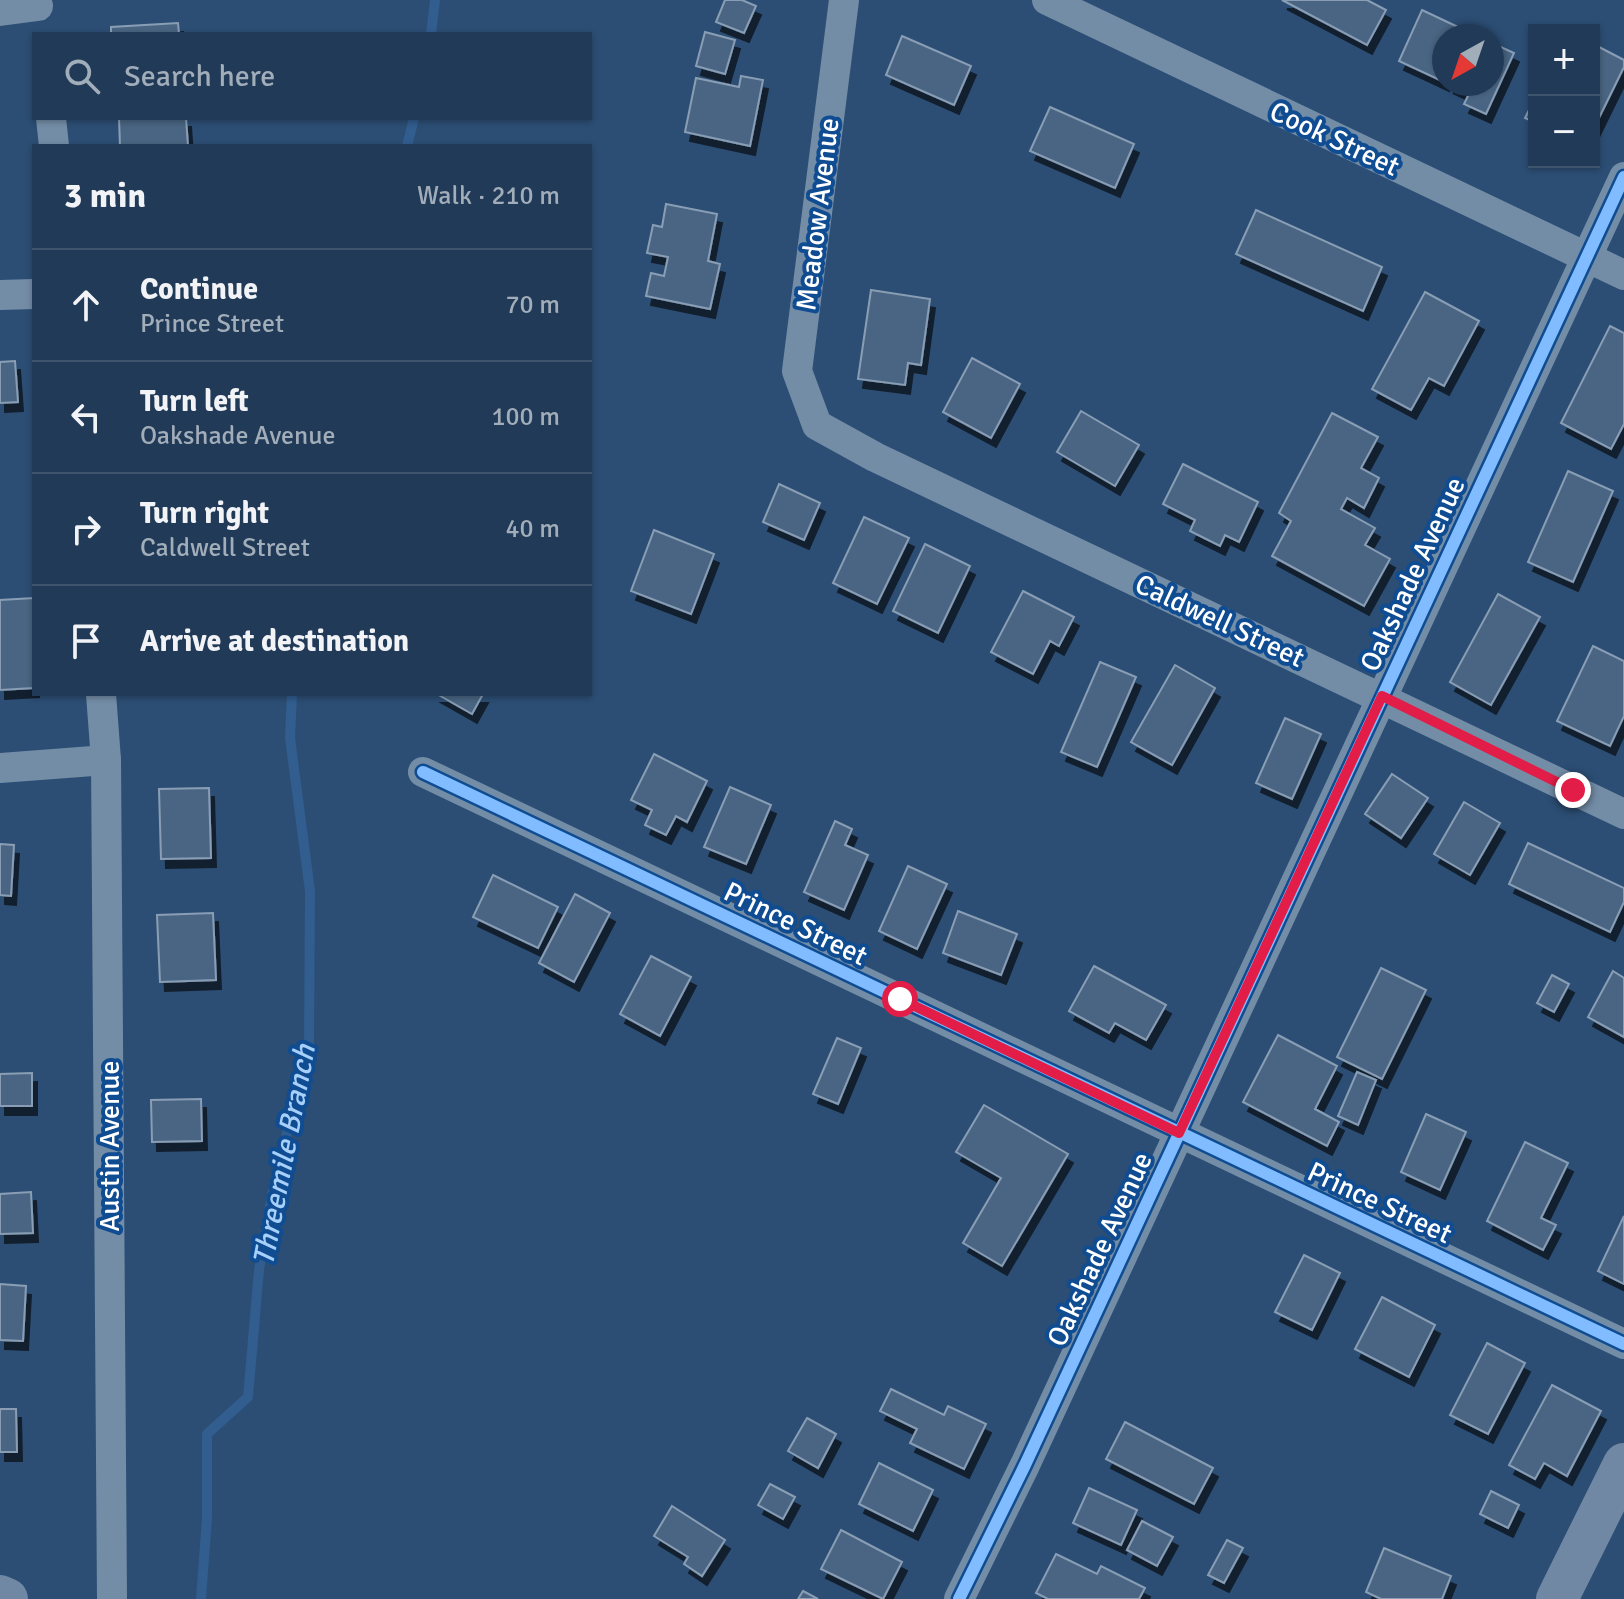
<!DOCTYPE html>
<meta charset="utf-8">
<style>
body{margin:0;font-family:Signika,sans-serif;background:#2d4561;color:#f1f3f6}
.controls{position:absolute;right:24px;top:24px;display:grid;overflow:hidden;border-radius:0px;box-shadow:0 2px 6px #0004}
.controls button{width:72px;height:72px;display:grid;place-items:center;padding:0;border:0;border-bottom:2px solid #3e546d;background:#213a57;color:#f1f3f6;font:40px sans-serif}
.compass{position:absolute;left:1432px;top:24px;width:72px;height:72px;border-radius:50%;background:#213a57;box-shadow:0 2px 6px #0004;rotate:220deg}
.stop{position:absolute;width:24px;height:24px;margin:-18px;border:6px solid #e11d48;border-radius:50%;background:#fff}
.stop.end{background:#e11d48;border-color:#fff;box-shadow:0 2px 8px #0008}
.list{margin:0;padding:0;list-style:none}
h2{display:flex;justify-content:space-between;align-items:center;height:104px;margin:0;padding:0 32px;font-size:34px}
h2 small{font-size:26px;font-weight:400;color:#a2adba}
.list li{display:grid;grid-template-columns:52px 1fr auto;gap:24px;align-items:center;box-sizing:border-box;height:112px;padding:0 32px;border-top:2px solid #3e546d}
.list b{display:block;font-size:30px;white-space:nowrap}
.list p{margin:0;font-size:26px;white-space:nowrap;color:#a2adba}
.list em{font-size:26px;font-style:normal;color:#a2adba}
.icon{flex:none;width:44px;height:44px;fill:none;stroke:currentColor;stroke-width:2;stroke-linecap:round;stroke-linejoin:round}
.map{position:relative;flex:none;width:1624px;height:1599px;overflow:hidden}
.search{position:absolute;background:#213a57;box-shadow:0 2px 6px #0004;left:32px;top:32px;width:560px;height:88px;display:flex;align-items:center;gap:20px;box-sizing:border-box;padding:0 28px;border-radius:0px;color:#a2adba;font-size:30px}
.panel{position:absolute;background:#213a57;box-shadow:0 2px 6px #0004;left:32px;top:144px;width:560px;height:552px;border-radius:0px}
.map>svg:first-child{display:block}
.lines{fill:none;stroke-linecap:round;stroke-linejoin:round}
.stream{stroke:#315d8f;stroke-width:10}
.building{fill:#4a6583;stroke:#899eb5;stroke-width:2;filter:url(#shadow)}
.street{stroke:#748da7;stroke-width:30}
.secondary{stroke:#7088a3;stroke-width:42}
.cycleway-casing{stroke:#0f4c91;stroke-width:17}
.cycleway{stroke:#80bcff;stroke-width:12}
.route{stroke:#e11d48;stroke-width:10}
.labels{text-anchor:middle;stroke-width:8;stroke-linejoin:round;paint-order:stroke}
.street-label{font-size:28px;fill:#fff;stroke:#0f4c91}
.water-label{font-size:30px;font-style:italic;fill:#a6cffa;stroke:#0f4c91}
</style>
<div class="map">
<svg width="1624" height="1599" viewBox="0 0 1624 1599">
<defs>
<filter id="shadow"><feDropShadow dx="5" dy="9" stdDeviation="0" flood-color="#0009"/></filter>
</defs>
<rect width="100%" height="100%" fill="#2c4e74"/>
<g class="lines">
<!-- stream -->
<g class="stream">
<path d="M431 34 435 0"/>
<path d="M407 146 414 118"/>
<path d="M201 1599 207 1518V1434L248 1397 259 1270 272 1195 309 1042 310 891 290 738 292 694"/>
</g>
</g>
<!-- building -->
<g class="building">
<path d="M725 0H742L756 6 744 33 716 22Z"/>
<path d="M1282 0H1367L1386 10 1367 45Z"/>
<path d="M1422 10 1477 36H1444V82L1399 61Z"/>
<path d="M178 23 179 34H111V27Z"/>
<path d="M705 32 735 40 725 74 696 66Z"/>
<path d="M902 36 971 66 954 105 886 75Z"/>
<path d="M1492 43 1514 53 1486 114 1464 104 1469 94 1448 84H1492Z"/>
<path d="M1599 47 1624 60V67L1594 128V58Z"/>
<path d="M741 76 763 80 750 146 685 132 696 78 739 87Z"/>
<path d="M1534 100V122L1525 118Z"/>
<path d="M1050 107 1134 144 1115 188 1030 151Z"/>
<path d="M119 118H186L188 146H120Z"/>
<path d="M666 204 717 214 708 261 720 264 710 309 646 296 651 273 664 276 668 257 647 253 653 225 662 227Z"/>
<path d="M1256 210 1382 267 1363 311 1236 254Z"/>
<path d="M871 290 930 299 921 365 908 363 905 385 858 379Z"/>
<path d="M1425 292 1479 321 1444 386 1429 378 1411 410 1372 389Z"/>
<path d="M1610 326 1624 333V424L1611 449 1561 423Z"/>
<path d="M972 358 1020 384 991 438 943 412Z"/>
<path d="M15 361 18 402 0 403V362Z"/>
<path d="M1081 411 1139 445 1115 486 1057 452Z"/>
<path d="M1332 413 1378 437 1361 468 1379 478 1364 508 1347 498 1341 509 1375 528 1365 545 1390 559 1364 606 1272 556 1291 521 1279 513Z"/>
<path d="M1183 464 1258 502 1239 542 1225 535 1220 546 1190 531 1195 520 1163 504Z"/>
<path d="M1568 471 1613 491 1573 582 1528 562Z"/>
<path d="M779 484 820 503 804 540 763 522Z"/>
<path d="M864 517 909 538 877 604 833 583Z"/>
<path d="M654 530 714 554 691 614 631 591Z"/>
<path d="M925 544 970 566 938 633 893 611Z"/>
<path d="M1023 591 1074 617 1059 646 1050 641 1033 674 991 652Z"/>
<path d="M1498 594 1540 617 1491 705 1450 682Z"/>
<path d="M34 598V688L0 690V600Z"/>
<path d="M1593 646 1624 661V716L1610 746 1557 721Z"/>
<path d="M1100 662 1136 677 1097 767 1061 752Z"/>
<path d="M1175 665 1215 688 1172 765 1131 742Z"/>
<path d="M437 694H483L472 714Z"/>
<path d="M1285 718 1321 734 1292 799 1256 783Z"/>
<path d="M654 754 707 781 687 822 676 816 666 835 645 825 652 810 631 800Z"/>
<path d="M1392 774 1428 798 1401 838 1365 814Z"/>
<path d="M730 787 771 805 746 864 704 847Z"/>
<path d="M209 788 211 858 161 859 159 789Z"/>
<path d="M1464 802 1500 823 1470 875 1434 854Z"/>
<path d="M835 821 852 829 845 845 868 855 844 910 804 892Z"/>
<path d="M1528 843 1624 888V902L1610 932 1509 884Z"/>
<path d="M0 844 14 845 11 896 0 895Z"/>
<path d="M908 866 947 884 917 949 879 931Z"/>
<path d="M493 875 558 907 538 948 473 917Z"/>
<path d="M575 894 610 913 574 982 539 963Z"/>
<path d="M958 911 1017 934 1001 975 943 953Z"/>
<path d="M213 913 216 980 160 982 157 915Z"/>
<path d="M651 956 691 977 660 1036 620 1014Z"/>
<path d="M1094 966 1166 1005 1146 1040 1115 1023 1109 1033 1069 1011Z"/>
<path d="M1381 968 1426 990 1382 1079 1337 1057Z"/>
<path d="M1613 971 1624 978V1037L1588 1017Z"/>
<path d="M1552 975 1569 984 1554 1012 1537 1003Z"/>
<path d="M1278 1035 1337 1066 1315 1109 1339 1122 1327 1146 1243 1102Z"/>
<path d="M837 1038 861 1048 838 1104 813 1094Z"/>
<path d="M1357 1072 1376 1080 1358 1125 1338 1116Z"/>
<path d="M32 1073V1106H0V1074Z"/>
<path d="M201 1099 202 1141 152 1142 151 1100Z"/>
<path d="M984 1105 1068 1154 1002 1266 963 1243 1001 1178 956 1152Z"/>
<path d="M1426 1114 1466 1132 1440 1190 1401 1172Z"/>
<path d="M1525 1142 1568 1163 1541 1218 1556 1225 1543 1250 1487 1221Z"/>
<path d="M31 1192 33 1233 0 1234V1194Z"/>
<path d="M1624 1216V1284L1598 1271Z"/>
<path d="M1304 1255 1340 1273 1312 1330 1275 1312Z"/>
<path d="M0 1284 26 1286 23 1341 0 1340Z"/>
<path d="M1382 1297 1435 1325 1409 1377 1355 1349Z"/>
<path d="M1487 1343 1525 1363 1488 1434 1450 1415Z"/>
<path d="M1552 1385 1601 1411 1567 1476 1544 1463 1535 1479 1509 1465Z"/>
<path d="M891 1389 944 1415 948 1406 986 1424 964 1469 910 1443 917 1429 880 1411Z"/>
<path d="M0 1409H16L17 1452H0Z"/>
<path d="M807 1418 836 1434 818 1468 788 1451Z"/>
<path d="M1125 1422 1213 1468 1194 1504 1106 1459Z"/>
<path d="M879 1463 933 1490 913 1531 859 1504Z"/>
<path d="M770 1484 795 1497 783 1519 758 1505Z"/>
<path d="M1089 1488 1137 1510 1121 1545 1073 1523Z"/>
<path d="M1491 1491 1519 1505 1508 1528 1480 1514Z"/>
<path d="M672 1506 725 1540 702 1576 684 1564 688 1557 654 1536Z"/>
<path d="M1142 1521 1173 1537 1157 1566 1127 1550Z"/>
<path d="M841 1530 902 1562 883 1599 821 1569Z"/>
<path d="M1227 1540 1243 1548 1224 1583 1208 1575Z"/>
<path d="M1384 1548 1451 1576 1442 1599H1381L1366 1592Z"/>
<path d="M1056 1554 1097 1574 1101 1566 1145 1588 1139 1599H1048L1036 1593Z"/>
<path d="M803 1591 818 1599H798Z"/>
</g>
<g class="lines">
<!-- street -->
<g class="street">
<path d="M844 0 797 371 817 425 875 457 1624 814"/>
<path d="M1047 0 1624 275"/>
<path d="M0 11 38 6"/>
<path d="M51 118 54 146"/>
<path d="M0 295 34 294"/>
<path d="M101 694 106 760 112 1599"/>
<path d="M0 768 106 760"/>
<path d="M423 772 1624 1344"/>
<path d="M959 1599 1025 1465 1624 177"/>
</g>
<!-- secondary -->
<g class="secondary">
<path d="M0 1596 7 1599"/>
<path d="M1557 1599 1624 1464"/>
</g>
<!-- cycleway casing -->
<g class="cycleway-casing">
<g id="cycleway">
<path d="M423 772 1624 1344"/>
<path d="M959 1599 1025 1465 1624 177"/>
</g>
</g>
<!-- cycleway -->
<use href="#cycleway" class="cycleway"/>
</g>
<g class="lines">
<!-- route -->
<path class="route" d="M900 999 1179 1133 1382 696 1573 790"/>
</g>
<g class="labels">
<!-- street labels -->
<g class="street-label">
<text transform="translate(1335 138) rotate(25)" y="10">Cook Street</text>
<text transform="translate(817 214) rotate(-83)" y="10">Meadow Avenue</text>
<text transform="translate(1412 574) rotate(-65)" y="10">Oakshade Avenue</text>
<text transform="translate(1220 620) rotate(25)" y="10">Caldwell Street</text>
<text transform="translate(796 923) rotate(26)" y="10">Prince Street</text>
<text transform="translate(109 1146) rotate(-90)" y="10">Austin Avenue</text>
<text transform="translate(1380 1202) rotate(25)" y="10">Prince Street</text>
<text transform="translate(1099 1249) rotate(-65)" y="10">Oakshade Avenue</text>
</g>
<!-- water labels -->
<g class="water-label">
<text transform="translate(284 1155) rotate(-79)" y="10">Threemile Branch</text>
</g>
</g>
</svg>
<div class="controls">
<button>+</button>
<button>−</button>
</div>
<svg class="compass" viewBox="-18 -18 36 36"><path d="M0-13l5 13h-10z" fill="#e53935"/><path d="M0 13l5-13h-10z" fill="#a2adba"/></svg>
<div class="stop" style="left:900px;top:999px"></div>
<div class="stop end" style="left:1573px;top:790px"></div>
<div class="search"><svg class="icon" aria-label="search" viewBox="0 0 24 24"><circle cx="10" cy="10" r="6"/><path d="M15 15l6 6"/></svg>Search here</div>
<section class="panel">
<h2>3 min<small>Walk · 210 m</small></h2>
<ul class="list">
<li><svg class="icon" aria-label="ahead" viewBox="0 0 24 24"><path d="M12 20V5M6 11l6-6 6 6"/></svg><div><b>Continue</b><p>Prince Street</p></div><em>70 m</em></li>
<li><svg class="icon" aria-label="left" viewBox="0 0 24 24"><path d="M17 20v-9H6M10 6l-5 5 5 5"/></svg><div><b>Turn left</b><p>Oakshade Avenue</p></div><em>100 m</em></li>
<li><svg class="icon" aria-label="right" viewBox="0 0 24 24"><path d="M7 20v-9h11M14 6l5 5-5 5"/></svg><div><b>Turn right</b><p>Caldwell Street</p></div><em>40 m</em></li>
<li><svg class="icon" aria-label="arrive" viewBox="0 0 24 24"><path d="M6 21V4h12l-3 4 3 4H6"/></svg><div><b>Arrive at destination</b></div></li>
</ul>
</section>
</div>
